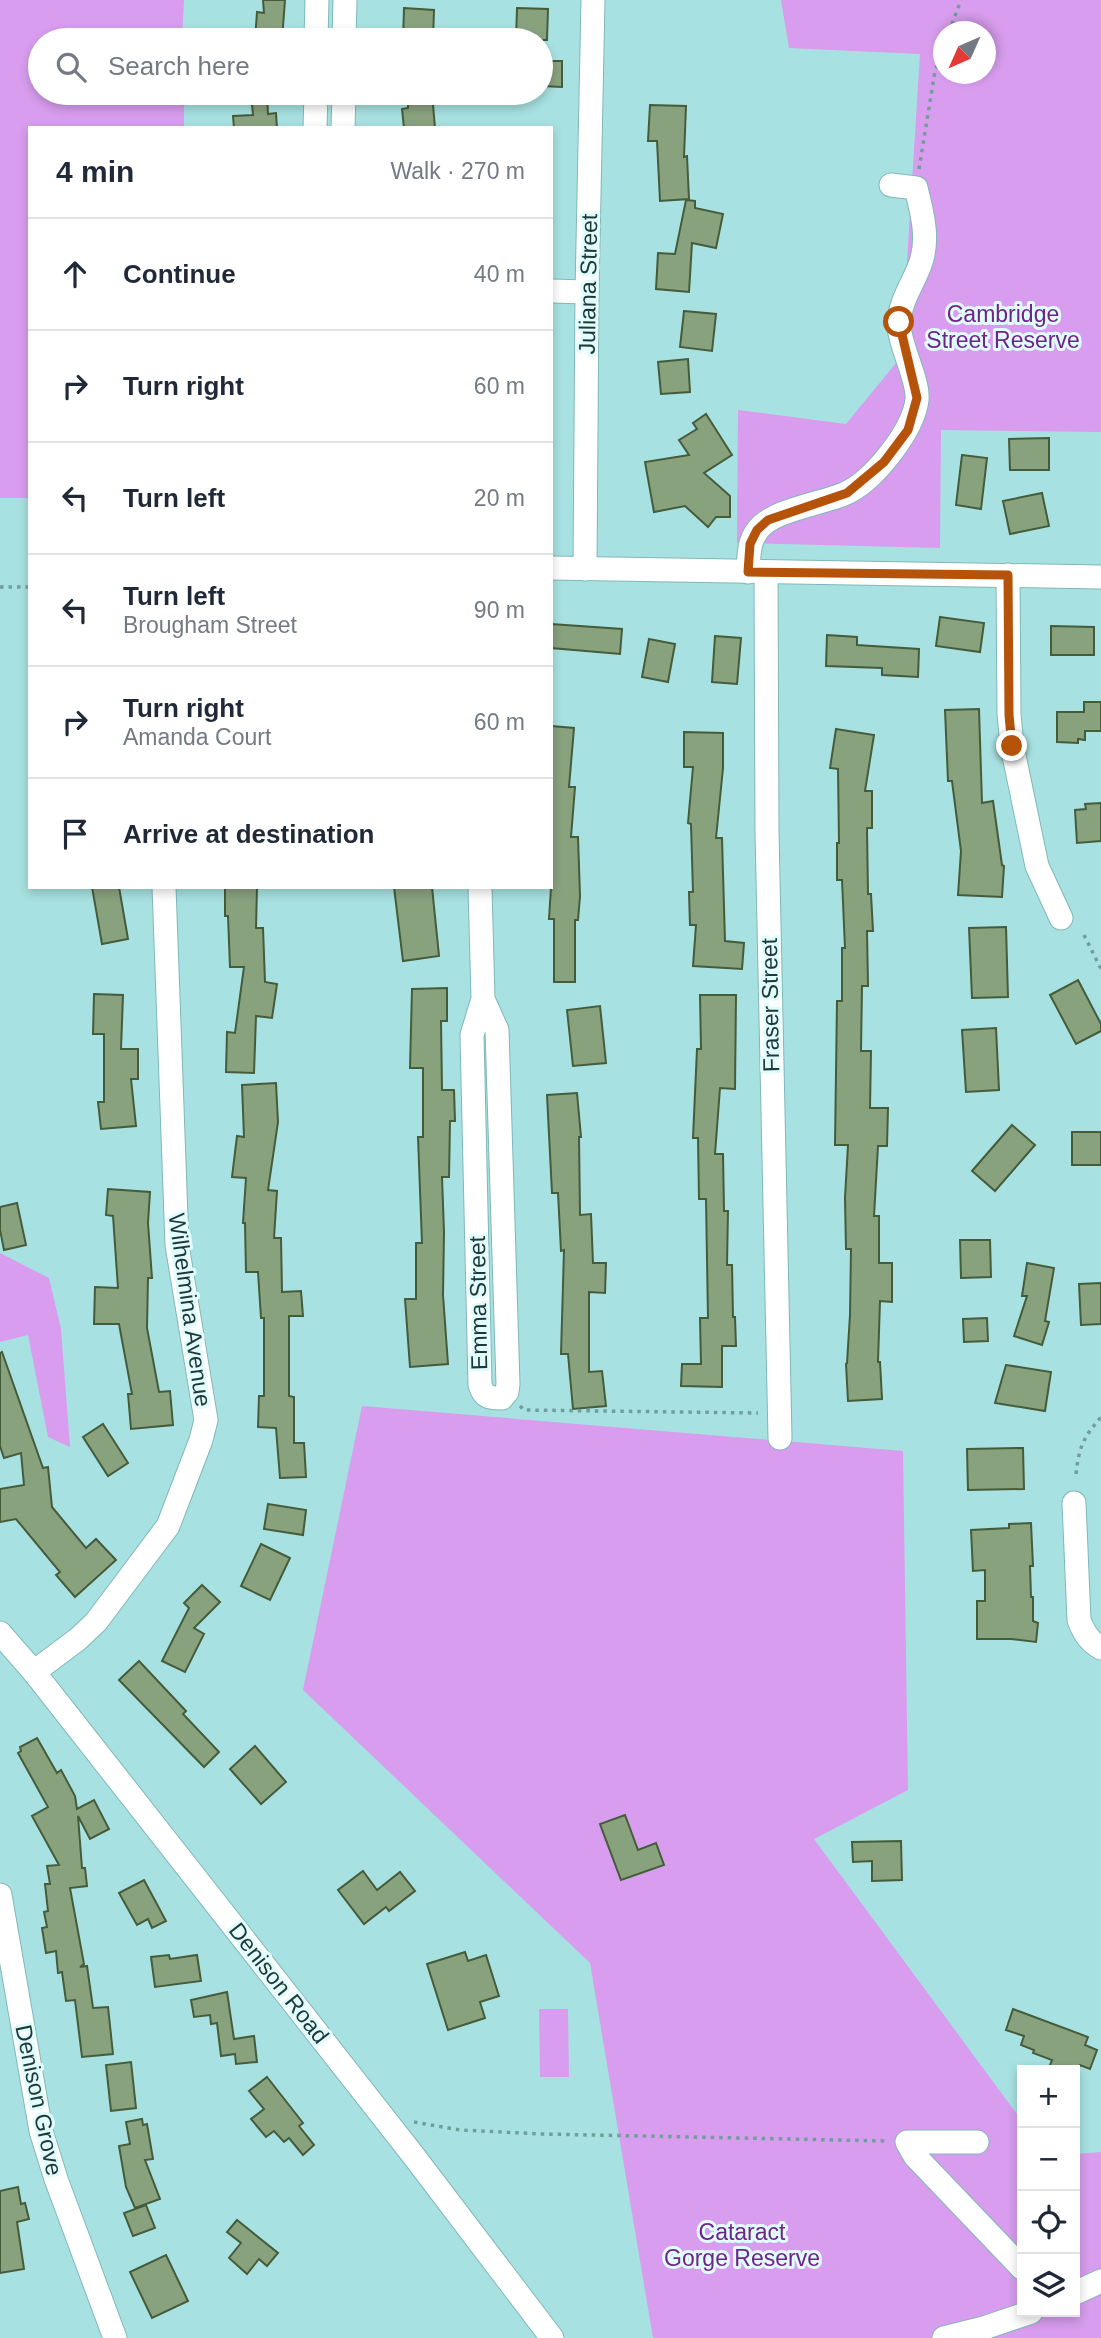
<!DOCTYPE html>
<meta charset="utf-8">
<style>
body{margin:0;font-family:Helvetica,sans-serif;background:#f2f2f3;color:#1f2937}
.controls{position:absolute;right:21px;bottom:21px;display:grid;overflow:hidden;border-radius:0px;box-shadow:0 4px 10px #0003}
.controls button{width:63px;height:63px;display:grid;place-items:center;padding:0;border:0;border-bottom:2px solid #e0e1e3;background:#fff;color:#1f2937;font:35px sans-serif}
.compass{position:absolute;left:933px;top:21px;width:63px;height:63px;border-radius:50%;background:#fff;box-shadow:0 4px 10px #0003;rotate:225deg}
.stop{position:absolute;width:21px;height:21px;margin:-16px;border:5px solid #b45309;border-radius:50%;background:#fff}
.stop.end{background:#b45309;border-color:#fff;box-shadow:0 2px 7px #0008}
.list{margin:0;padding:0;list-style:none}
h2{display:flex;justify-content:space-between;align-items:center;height:91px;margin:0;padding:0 28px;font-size:30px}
h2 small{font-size:23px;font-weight:400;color:#747a83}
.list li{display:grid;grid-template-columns:46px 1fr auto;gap:21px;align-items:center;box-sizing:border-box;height:112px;padding:0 28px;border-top:2px solid #e0e1e3}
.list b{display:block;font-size:26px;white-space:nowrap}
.list p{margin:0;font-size:23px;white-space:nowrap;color:#747a83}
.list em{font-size:23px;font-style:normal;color:#747a83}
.icon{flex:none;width:38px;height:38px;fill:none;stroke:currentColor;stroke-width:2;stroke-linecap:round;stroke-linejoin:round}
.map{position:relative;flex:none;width:1101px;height:2338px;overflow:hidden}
.search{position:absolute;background:#fff;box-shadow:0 4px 10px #0003;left:28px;top:28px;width:525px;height:77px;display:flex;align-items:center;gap:18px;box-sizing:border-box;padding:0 24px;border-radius:38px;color:#747a83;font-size:26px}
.panel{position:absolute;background:#fff;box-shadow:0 4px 10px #0003;left:28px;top:126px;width:525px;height:763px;border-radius:0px}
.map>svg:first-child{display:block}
.green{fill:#d89dee;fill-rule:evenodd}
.building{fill:#89a27e;stroke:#455c3b;stroke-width:2}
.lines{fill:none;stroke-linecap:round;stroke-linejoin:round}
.minor-casing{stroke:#80b8b8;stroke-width:25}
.path{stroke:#719d9d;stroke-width:3.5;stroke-dasharray:3.5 5;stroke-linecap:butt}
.minor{stroke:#fff;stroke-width:23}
.route{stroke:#b45309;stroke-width:9}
.labels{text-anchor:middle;stroke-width:6;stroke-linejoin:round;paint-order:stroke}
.street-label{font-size:23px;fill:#1f3737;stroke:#e0fcfc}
.park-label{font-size:23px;fill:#702489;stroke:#e0fcfc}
</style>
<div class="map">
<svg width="1101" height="2338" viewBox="0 0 1101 2338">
<rect width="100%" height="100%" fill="#a8e1e1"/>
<!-- green -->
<g class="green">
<path d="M0 0H184L182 40H40V93H184V128H30V498H0Z"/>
<path d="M781 0H1101V432L941 430 940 548 737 543 738 410 846 424 901 357 920 54 789 48ZM944 32H986V74H944Z"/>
<path d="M0 1253 49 1278 61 1329 70 1447 48 1437 28 1335 0 1342Z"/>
<path d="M362 1406 903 1451 908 1790 814 1839 1022 2121V2312H1075V2154L1101 2152V2338H653L590 1963 303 1690Z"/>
<path d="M539 2009H568L569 2077H540Z"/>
</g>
<!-- building -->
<g class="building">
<path d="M263 0H285L282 40H255L257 12 264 13Z"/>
<path d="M404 8 434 10 433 40H403Z"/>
<path d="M517 8 548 9 547 40H516Z"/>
<path d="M541 61H562V87L541 86Z"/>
<path d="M251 93H267L268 114 276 113 277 128H234L233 116 253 115Z"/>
<path d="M408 93H432L435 128H404L402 109 408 108Z"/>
<path d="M650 105 686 106 684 157 687 156 689 199 660 201 657 141H648Z"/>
<path d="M686 200 695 201V208L723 214 716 248 692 243 689 292 656 289 658 253 675 254Z"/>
<path d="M684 311 716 314 712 351 680 347Z"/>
<path d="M688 359 690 392 661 394 658 362Z"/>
<path d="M706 414 732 455 704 473 730 496V517H716L708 527 685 506 654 512 645 462 689 455 679 440 697 429 693 423Z"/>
<path d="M1049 438V470H1010L1009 439Z"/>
<path d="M962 455 987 458 981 509 956 505Z"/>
<path d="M1042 493 1049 526 1010 534 1003 501Z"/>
<path d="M940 617 984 623 980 652 936 646Z"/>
<path d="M551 624 622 629 620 654 551 648Z"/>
<path d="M1051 626 1094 627V655H1051Z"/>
<path d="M827 635 857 637V645L919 649 918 677 882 675V668L826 666Z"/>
<path d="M715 636 741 638 737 684 712 682Z"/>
<path d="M649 639 675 644 668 682 642 677Z"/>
<path d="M1084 702H1101V731H1085V740L1078 739V743L1057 742V712H1084Z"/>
<path d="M979 709 982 803 993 801 1002 865 1004 866 1002 897 958 895 961 851 952 781H948L945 710Z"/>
<path d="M551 726 574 728 569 787H575L571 837H578L580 896 578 920H575V982H554V919H549L551 887Z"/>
<path d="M836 729 874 735 865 791H872V828H867L868 894H871L873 931H867L868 986H862L861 1051H871L870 1108H888L887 1146H878L874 1216H879V1263H892V1302L880 1301 878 1362H880L882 1399 848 1401 846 1364 847 1363 850 1315 851 1249H846L845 1198 848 1145H835L837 1001H842V948H845L842 880H837V843H839L838 769 830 768Z"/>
<path d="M684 732 723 733V768L716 838H722L725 941 744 943 742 969 693 966 696 925H690L689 892H693L691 824 688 823 693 767H684Z"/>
<path d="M1101 803V841L1077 843 1075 810 1086 809 1085 804Z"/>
<path d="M92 887H119L128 939 102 944Z"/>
<path d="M225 887H257L256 928H263L265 982 277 984 272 1018 256 1016 254 1073 226 1072 227 1032 235 1033 244 967H230L228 916H225Z"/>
<path d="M394 887H432L439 956 403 961Z"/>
<path d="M1006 927 1008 997 972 998 969 928Z"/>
<path d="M1078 980 1101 1024V1031L1076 1044 1050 995Z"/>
<path d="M447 988V1021H441L442 1090H454L455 1121H450L449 1177H442L444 1232 443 1295 448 1364 410 1367 405 1299H416V1243H422L418 1137H423V1068H410L412 989Z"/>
<path d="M94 994 123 995 121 1049H138V1079H131L136 1126 101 1129 98 1102H104V1034H93Z"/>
<path d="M700 995H736L735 1089 720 1088 715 1154H723L724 1211H728L727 1265H732L733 1317H735L736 1346H722V1387L681 1386 682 1364H701L700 1318H708L706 1199H699L698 1138H693L697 1049H701Z"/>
<path d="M600 1006 606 1063 573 1066 567 1010Z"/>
<path d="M996 1028 999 1090 966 1092 962 1030Z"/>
<path d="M276 1083 278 1122 268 1190 277 1191 274 1238H281L282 1292 301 1291 303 1316H289V1396L294 1397V1443H304L306 1477 280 1478 276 1428 258 1427 259 1396H264V1318H261L258 1272H246L245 1223H243L246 1178 232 1177 237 1136 244 1137 242 1085Z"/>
<path d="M577 1093 581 1137H579L580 1215 591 1214 593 1263H606L605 1293 589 1292V1372L602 1371 606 1406 573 1409 568 1354H561L564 1250 561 1251 558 1193H552L547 1095Z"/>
<path d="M1012 1125 1035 1145 995 1191 972 1171Z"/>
<rect x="1072" y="1132" width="29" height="33"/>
<path d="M108 1189 150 1192 148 1223 152 1278H148L147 1328 159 1392 170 1391 173 1425 131 1429 128 1394H132L119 1324H94L95 1287 118 1288 113 1216 106 1215Z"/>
<path d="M17 1203 26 1245 4 1250 0 1230V1207Z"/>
<path d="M960 1240H990L991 1277 961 1278Z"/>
<path d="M1027 1263 1054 1268 1045 1321 1049 1322 1042 1345 1014 1336 1027 1296H1022Z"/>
<path d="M1101 1283V1324L1081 1325 1079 1284Z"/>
<path d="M987 1318 988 1341 964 1342 963 1319Z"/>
<path d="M2 1352 43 1468 48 1467 52 1507 86 1548 96 1539 116 1560 75 1597 56 1575 60 1572 16 1519 0 1522V1489L24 1485 21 1453 4 1458 0 1446V1353Z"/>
<path d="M1006 1365 1051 1372 1045 1411 995 1403Z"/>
<path d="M103 1424 128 1463 108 1476 83 1437Z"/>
<path d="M1023 1448 1024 1489 968 1490 967 1449Z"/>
<path d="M268 1504 306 1510 303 1535 264 1529Z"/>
<path d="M1031 1523 1033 1566H1030L1031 1597H1033V1621L1038 1623 1036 1642 1011 1639H977V1601H985V1570L973 1571 971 1530 1009 1528V1524Z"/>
<path d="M261 1544 290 1558 270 1600 241 1586Z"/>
<path d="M202 1585 220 1602 194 1628 204 1634 185 1672 162 1661 189 1608 184 1603Z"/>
<path d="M139 1661 186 1711 183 1714 219 1752 204 1767 119 1680Z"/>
<path d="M37 1738 57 1773 61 1770 75 1796 77 1809 94 1800 109 1829 90 1839 78 1816 82 1868H85L87 1886 70 1888 84 1964 80 1967 87 1966 93 2008 108 2007 113 2054 82 2057 75 2000 66 2001 62 1972 58 1973 56 1951 46 1953 42 1928 47 1927 44 1912 48 1911 45 1884H50L47 1866 59 1865 32 1816 48 1807 18 1753 21 1751 20 1747Z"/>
<path d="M255 1746 286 1782 261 1804 230 1769Z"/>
<path d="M625 1815 638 1850 656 1843 664 1865 621 1880 600 1824Z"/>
<path d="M901 1841 902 1880 872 1881V1861L853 1862 852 1842Z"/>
<path d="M363 1871 377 1890 400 1872 415 1891 389 1911 386 1907 364 1924 338 1890Z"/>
<path d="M144 1880 166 1921 152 1928 148 1919 137 1925 119 1893Z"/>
<path d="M465 1952 468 1961 486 1955 499 1996 480 2002 485 2018 448 2030 427 1964Z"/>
<path d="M169 1955 170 1959 197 1955 201 1981 155 1987 151 1957Z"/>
<path d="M227 1992 234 2039 254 2036 257 2062 236 2064 235 2054 221 2056 217 2023 211 2024 210 2015 194 2017 191 2000Z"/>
<path d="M1013 2009 1088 2037 1085 2045 1097 2050 1090 2069 1080 2065 1078 2070H1048L1052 2060 1033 2053 1034 2050 1021 2045 1024 2036 1006 2030Z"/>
<path d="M131 2062 136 2108 111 2111 106 2065Z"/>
<path d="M267 2077 303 2123 299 2126 314 2145 303 2155 289 2138 284 2142 274 2131 266 2137 251 2119 264 2109 249 2091Z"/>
<path d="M142 2119 143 2125 147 2124 153 2159 145 2160 160 2199 135 2208 126 2187 119 2146 130 2144 126 2122Z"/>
<path d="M18 2187 21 2204 25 2203 29 2219 17 2222 24 2269 0 2273V2191Z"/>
<path d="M146 2205 155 2228 133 2236 124 2213Z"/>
<path d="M237 2220 278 2253 267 2266 259 2259 247 2274 229 2258 241 2243 227 2232Z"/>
<path d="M166 2255 188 2301 152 2318 130 2272Z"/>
</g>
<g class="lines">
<!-- minor casing -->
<g class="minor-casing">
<g id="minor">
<path d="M316 40 317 0"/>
<path d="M344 40 345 0"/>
<path d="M315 128 316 93"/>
<path d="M343 128 344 93"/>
<path d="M551 291 587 292"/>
<path d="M551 568 1101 577"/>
<path d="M585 569 587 292 593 0"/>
<path d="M748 572C749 558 748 543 757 531 771 510 821 504 844 494 873 482 913 431 917 400 919 379 898 344 899 322 900 300 915 281 921 262 929 238 922 212 916 188L891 185"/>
<path d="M766 572 767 831 780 1438"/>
<path d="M1008 575 1009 714 1012 746 1037 866 1061 918"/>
<path d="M480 887 483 999 472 1035 480 1385C484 1398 490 1398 502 1398L507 1392 508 1384 497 1030 483 999"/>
<path d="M1074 1503 1079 1620C1084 1633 1089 1641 1101 1648"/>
<path d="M0 1633 34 1672 413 2155 552 2338"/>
<path d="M34 1672 78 1639 96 1622 168 1526 201 1440 206 1420 177 1245 164 887"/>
<path d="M0 1895 41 2131 56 2179 115 2338"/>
<path d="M977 2142H907L915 2156 1022 2268"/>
<path d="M1075 2293 1101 2281"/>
<path d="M944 2338 984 2328 1031 2312"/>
</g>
</g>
<!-- path -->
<g class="path">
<path d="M949 32 961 0"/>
<path d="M919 169 935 71 944 48"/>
<path d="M0 587H30"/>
<path d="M1084 935 1101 969"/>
<path d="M520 1406 524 1410 758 1413"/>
<path d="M1076 1474C1079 1447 1083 1438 1101 1417"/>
<path d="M414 2122 460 2130 543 2134 888 2141"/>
</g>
<!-- minor -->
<use href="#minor" class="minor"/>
</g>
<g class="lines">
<!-- route -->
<path class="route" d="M899 322 917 398 908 430 884 462 847 493 768 520 757 530 750 544 748 572 1008 575 1009 715 1012 746"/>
</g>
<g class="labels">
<!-- street labels -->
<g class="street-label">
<text transform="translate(588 284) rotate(-89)" y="8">Juliana Street</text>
<text transform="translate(770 1005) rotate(-91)" y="8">Fraser Street</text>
<text transform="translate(478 1303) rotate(-91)" y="8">Emma Street</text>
<text transform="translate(190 1310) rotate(82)" y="8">Wilhelmina Avenue</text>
<text transform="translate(279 1983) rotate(52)" y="8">Denison Road</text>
<text transform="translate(39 2100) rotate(78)" y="8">Denison Grove</text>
</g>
<!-- park labels -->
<g class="park-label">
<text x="1003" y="322">Cambridge<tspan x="1003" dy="26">Street Reserve</tspan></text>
<text x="742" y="2240">Cataract<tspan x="742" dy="26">Gorge Reserve</tspan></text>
</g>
</g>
</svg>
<div class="controls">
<button>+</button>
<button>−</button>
<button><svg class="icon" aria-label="locate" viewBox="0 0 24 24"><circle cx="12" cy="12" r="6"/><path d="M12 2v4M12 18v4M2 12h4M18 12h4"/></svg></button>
<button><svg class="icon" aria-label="layers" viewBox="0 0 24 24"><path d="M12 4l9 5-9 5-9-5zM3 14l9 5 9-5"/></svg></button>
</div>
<svg class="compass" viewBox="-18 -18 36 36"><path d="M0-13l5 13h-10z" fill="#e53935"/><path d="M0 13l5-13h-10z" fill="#747a83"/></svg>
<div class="stop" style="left:899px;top:322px"></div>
<div class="stop end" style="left:1012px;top:746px"></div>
<div class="search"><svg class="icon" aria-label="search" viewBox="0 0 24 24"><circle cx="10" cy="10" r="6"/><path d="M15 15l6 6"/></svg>Search here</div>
<section class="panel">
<h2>4 min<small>Walk · 270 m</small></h2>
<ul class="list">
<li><svg class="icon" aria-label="ahead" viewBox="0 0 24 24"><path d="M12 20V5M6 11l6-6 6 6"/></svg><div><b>Continue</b></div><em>40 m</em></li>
<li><svg class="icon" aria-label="right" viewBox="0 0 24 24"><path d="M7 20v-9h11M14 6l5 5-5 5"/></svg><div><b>Turn right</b></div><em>60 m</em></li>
<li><svg class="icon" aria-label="left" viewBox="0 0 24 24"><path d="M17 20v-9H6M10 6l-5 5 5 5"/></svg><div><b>Turn left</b></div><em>20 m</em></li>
<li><svg class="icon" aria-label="left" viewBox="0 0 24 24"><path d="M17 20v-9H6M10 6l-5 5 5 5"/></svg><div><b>Turn left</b><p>Brougham Street</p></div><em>90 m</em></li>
<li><svg class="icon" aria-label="right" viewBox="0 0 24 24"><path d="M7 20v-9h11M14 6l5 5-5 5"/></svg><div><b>Turn right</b><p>Amanda Court</p></div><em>60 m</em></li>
<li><svg class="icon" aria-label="arrive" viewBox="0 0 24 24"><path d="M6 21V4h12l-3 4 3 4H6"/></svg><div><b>Arrive at destination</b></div></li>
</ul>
</section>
</div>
